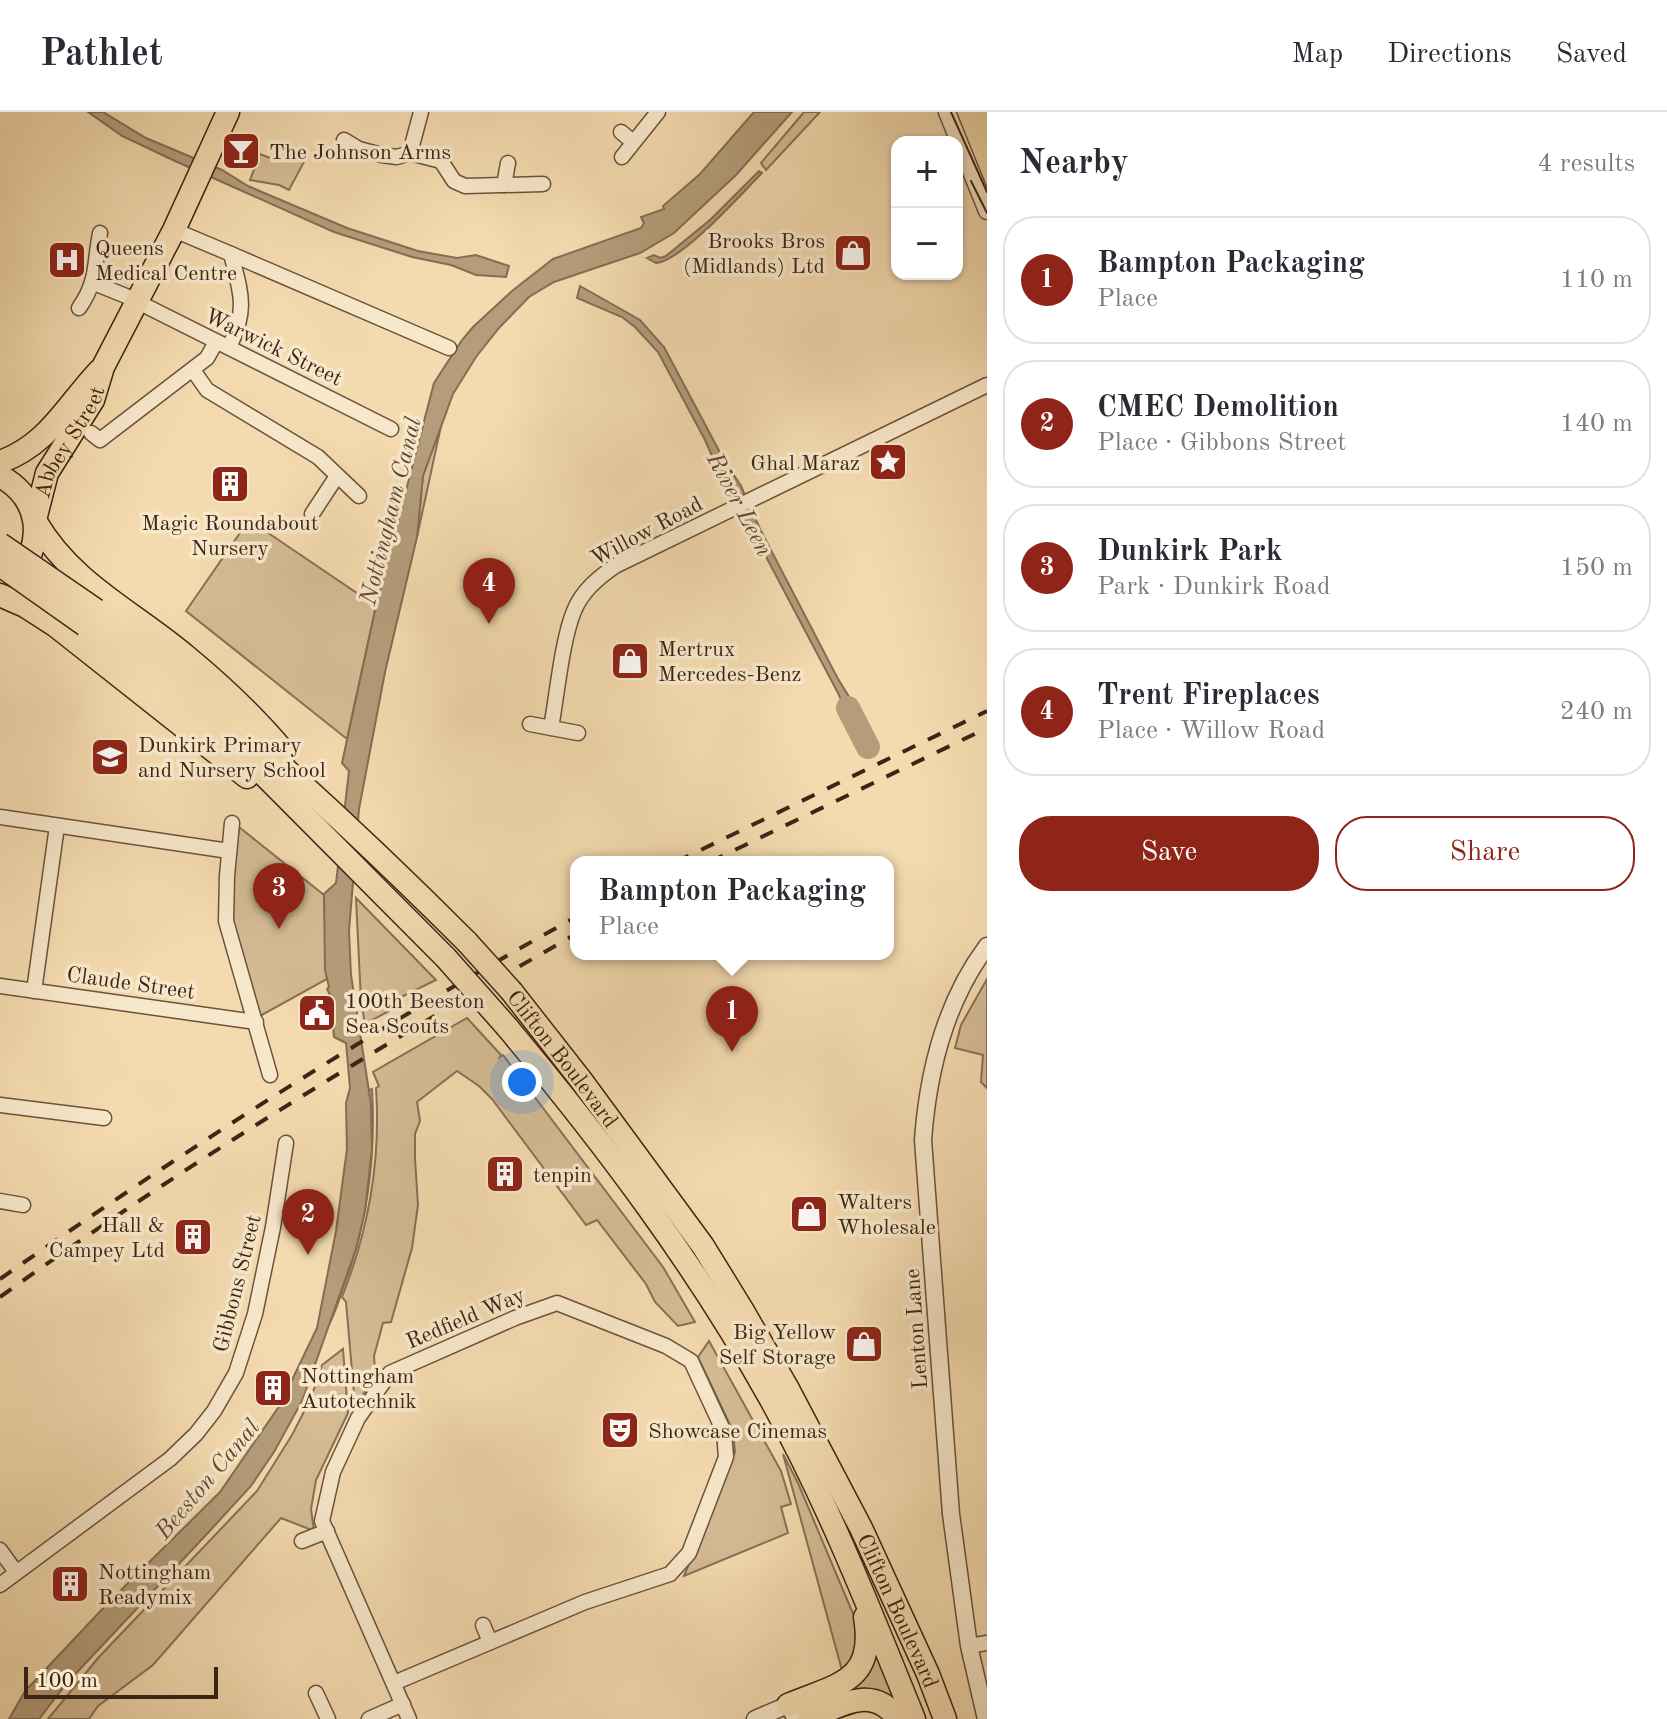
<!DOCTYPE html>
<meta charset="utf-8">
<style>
body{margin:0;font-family:"Old Standard TT",serif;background:#f7f7f7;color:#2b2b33}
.controls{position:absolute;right:24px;top:24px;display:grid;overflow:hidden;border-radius:16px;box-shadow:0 2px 6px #0004}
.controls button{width:72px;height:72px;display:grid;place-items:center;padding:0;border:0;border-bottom:2px solid #e1e1e2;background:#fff;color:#2b2b33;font:40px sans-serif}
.scale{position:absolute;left:24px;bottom:20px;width:194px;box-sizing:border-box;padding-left:8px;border:4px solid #3c2516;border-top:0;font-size:22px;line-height:28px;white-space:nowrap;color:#3c2516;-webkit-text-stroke:6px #f8e8cb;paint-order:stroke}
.you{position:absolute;left:522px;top:970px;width:28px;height:28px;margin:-20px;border:6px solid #fff;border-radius:50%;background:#1a73e8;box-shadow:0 0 0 12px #1a73e833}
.badge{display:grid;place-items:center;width:52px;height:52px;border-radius:50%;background:#8f2418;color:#fff;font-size:26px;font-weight:700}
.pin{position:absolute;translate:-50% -66px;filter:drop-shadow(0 2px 4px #0008)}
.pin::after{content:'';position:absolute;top:42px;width:28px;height:24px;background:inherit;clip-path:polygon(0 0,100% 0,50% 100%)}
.popup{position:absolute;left:570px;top:744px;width:324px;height:104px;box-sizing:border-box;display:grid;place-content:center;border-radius:16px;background:#fff;filter:drop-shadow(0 2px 6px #0005);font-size:26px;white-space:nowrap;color:#7c7c81}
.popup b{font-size:30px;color:#2b2b33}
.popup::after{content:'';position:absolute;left:50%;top:100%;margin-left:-16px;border:16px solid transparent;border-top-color:#fff}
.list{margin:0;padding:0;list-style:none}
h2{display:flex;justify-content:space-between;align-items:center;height:104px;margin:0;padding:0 32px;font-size:34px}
h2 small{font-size:26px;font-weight:400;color:#7c7c81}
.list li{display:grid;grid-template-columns:52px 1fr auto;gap:24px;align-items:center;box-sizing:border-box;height:128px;margin:0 16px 16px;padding:0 16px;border:2px solid #e1e1e2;border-radius:32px}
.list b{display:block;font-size:30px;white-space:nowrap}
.list p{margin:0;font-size:26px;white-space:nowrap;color:#7c7c81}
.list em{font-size:26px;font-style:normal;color:#7c7c81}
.actions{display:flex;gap:16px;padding:24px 32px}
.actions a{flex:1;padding:18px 0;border:2px solid #8f2418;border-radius:32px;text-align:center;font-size:28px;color:#8f2418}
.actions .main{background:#8f2418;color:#fff}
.map{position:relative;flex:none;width:987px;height:1607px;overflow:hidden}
header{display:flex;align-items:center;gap:48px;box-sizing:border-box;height:112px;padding:0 40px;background:#fff;border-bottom:2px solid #e1e1e2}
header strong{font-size:38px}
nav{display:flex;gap:44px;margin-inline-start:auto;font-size:28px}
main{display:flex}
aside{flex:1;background:#fff}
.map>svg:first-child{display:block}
.green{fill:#d5bc95;stroke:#887056;stroke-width:2}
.water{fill:#b59d7b;stroke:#856d53;stroke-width:2}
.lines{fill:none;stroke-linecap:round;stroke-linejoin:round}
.river{stroke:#b59d7b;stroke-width:24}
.minor-casing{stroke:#6a523c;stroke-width:17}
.tertiary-casing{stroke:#6a523c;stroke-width:19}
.primary-casing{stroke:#3c2516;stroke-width:25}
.trunk-casing{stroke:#3c2516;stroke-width:25}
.minor{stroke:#f8e8cb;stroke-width:14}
.tertiary{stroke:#f8e8cb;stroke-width:16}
.primary{stroke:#f4dbaf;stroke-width:22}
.trunk{stroke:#f4dbaf;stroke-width:22}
.tram{stroke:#3c2516;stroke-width:2}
.rail{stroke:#3c2516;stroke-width:4;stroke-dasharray:14 14;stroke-linecap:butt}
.trunk-bridge-casing{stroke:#3c2516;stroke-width:25;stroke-linecap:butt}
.trunk-bridge{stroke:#f4dbaf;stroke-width:22}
.labels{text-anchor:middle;stroke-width:7;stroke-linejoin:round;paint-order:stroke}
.poi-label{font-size:22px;fill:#3c2516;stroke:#f8e8cb;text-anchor:start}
.street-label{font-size:22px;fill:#3c2516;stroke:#f8e8cb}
.water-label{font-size:24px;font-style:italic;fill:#604934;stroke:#f8e8cb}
</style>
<header>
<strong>Pathlet</strong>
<nav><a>Map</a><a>Directions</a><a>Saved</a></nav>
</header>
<main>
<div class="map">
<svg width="987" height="1607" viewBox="0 0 987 1607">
<rect width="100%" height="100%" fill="#f4dbaf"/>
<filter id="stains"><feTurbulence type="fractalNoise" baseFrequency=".0025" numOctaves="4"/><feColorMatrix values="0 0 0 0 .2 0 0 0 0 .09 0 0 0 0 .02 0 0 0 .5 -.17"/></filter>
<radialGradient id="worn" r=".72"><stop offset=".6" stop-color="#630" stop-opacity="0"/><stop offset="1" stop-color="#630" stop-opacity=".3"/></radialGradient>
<!-- green -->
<g class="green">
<path d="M804 0H820L766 58 761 51Z"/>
<path d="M287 38 305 48 289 78 279 73 250 68 260 42 270 46 284 45Z"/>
<path d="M441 314 417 425 423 364Z"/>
<path d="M249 408 376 494 347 627 186 499Z"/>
<path d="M239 715 324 783 327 867 260 904C253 883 243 861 238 839 228 798 234 755 239 715Z"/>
<path d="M356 786 436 868 391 890 389 899 365 912 361 889Z"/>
<path d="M987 867V976L981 970 983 943 955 936 961 913Z"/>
<path d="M467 906 501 943 500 945 503 943 663 1155 695 1210 678 1214 655 1190 646 1172 597 1108 586 1113 492 987 479 974 457 959 417 990 420 1009 415 1022V1047L418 1093 412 1136 391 1210 383 1211 374 1244 375 1258 370 1273 355 1293 346 1190 342 1185C369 1117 381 1049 376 976L379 974 373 960Z"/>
<path d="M372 977C376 1046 368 1109 344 1174 339 1187 335 1203 328 1214 358 1135 380 1064 369 978Z"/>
<path d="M709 1229 781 1359 791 1392 781 1395 788 1421 684 1464 735 1340 733 1319 698 1245Z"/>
<path d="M343 1237 348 1301 316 1368 311 1397 314 1419 281 1406 153 1553 98 1594 89 1607H48L98 1546 257 1379 292 1323 311 1286 322 1253Z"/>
<path d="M783 1342 798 1371 854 1504C861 1532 857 1538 843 1562Z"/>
<path d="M876 1532 896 1587 870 1578 852 1580 849 1574Z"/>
</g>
<!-- water -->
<g class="water">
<path d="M88 0H103L146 26 222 58 248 74 347 116 418 139 457 146 476 143 509 154 506 165 476 163 451 153 412 145 334 120 175 49 122 24Z"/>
<path d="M754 0H792L736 63 674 121 640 141 554 170 529 185 499 216 476 245 453 282 423 364 417 425 385 560 359 697 349 819 351 863 371 992 372 1037 365 1099 356 1137 302 1289 274 1340 251 1374 206 1423 66 1572 39 1607H9L25 1579 109 1490 220 1380 280 1293 317 1216 336 1119 347 1037 346 991 350 976 346 931 334 925 330 883 327 877 329 875 325 858 324 782 336 771 349 659 342 651 376 494 434 271 462 228 473 215 512 179 553 147 641 116 644 111 641 105 664 97 663 94 700 62Z"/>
<path d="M759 59 762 61C741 82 682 149 656 151L647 146 654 143 660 146 666 144 711 107Z"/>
<path d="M580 174 640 208 664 235 724 348 741 374 760 417 837 565 871 621 859 627 838 581 754 422 728 380 705 328 658 240 635 215 622 205 577 186Z"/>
</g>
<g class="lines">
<!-- river -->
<path class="river" d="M848 596 868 635"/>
<!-- minor casing -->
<g class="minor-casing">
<g id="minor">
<path d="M621 20 633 30"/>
<path d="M344 28 359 37 382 43 397 45 410 41 441 49 454 69 465 74 543 72"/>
<path d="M410 41 421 0"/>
<path d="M622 45 658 0"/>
<path d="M504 73 508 51"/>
<path d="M174 118 231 142C241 181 248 198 229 235"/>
<path d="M231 142 449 236"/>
<path d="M94 171 126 184 391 317"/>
<path d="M79 196C98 169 94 152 100 121"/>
<path d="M193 258 207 278 318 345 359 384"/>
<path d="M91 321 100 328 207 246 216 230"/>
<path d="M312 402 337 364"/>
<path d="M530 612 578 621"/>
<path d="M551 616C557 583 562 528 574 499 582 479 598 466 615 454L987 273"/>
<path d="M0 705 229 739"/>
<path d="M232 711 227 764 226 809 270 963"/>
<path d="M0 874 256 910"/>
<path d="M34 879 57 714"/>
<path d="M0 993 104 1006"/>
<path d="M0 1089 23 1093"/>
<path d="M302 1429 327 1419"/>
<path d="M0 1438 16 1460"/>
<path d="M0 1473 170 1347 196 1322 214 1299 236 1261 255 1202 273 1115 286 1031"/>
<path d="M483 1513 490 1530"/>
<path d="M969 1534 987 1531"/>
<path d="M394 1571 585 1490 670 1462 689 1441 726 1345 724 1320 691 1249 666 1234 557 1191 515 1206 390 1261 358 1306 333 1360 322 1409 409 1607"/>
<path d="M316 1581 328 1607"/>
<path d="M369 1607 403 1592"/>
</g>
</g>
<!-- tertiary casing -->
<g class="tertiary-casing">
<g id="tertiary">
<path d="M947 0 987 99"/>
<path d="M755 1607 788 1593 796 1607"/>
<path d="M986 1607 969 1534 951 1402 923 1028C928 960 945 890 987 834"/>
</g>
</g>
<!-- primary casing -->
<g class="primary-casing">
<g id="primary">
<path d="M0 350C48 333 66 294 99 259"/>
<path d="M0 364C40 386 45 428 18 463"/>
<path id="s1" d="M36 404 47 361 93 288 103 255 174 118 228 0"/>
</g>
</g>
<!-- trunk casing -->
<g class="trunk-casing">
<g id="trunk">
<path d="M36 410C72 472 134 500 187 545 222 574 256 606 285 641"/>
<path d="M0 483 25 494 56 514 247 665"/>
<path d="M96 498C227 600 349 712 467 830"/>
<path d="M85 513 251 650 446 846"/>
<path id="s2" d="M512 880 581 968 703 1134 743 1199 788 1277 861 1416 928 1562 945 1607"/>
<path d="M507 915C604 1031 696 1153 770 1286 827 1388 870 1498 914 1607"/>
<path d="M788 1593C838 1572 876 1570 865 1505"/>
<path d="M809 1607C841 1593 873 1572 898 1607"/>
</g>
</g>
<!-- minor -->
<use href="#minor" class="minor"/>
<!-- tertiary -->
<use href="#tertiary" class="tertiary"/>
<!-- primary -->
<use href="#primary" class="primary"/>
<!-- trunk -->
<use href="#trunk" class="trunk"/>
<!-- tram -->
<g class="tram">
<path d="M951 0 987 80"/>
<path d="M971 69 987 101"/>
</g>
<!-- rail -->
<g class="rail">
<path d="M676 750 987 599"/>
<path d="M710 750 987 616"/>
<path d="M0 1167C186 1037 378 914 576 805"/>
<path d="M0 1185C184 1053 379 934 576 822"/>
</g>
<!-- trunk-bridge casing -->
<g class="trunk-bridge-casing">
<g id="trunk-bridge">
<path d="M0 432 96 498"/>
<path d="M0 453 85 513"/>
<path d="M467 830 512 880"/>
<path d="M446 846 507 915"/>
</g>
</g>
<!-- trunk-bridge -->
<use href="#trunk-bridge" class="trunk-bridge"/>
</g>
<!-- icons -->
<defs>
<g id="bar-square" transform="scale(2)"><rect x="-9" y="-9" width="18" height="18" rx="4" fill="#8f2418" stroke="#f8e8cb"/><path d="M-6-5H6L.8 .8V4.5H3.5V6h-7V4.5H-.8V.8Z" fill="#fff"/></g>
<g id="shop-square" transform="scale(2)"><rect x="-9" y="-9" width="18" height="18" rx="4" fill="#8f2418" stroke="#f8e8cb"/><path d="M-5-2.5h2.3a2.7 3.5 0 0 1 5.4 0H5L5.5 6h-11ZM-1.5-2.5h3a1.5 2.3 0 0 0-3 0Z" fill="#fff"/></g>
<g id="hospital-square" transform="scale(2)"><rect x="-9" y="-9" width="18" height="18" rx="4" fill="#8f2418" stroke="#f8e8cb"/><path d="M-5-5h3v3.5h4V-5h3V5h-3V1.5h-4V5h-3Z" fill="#fff"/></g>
<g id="sight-square" transform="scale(2)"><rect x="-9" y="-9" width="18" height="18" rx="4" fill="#8f2418" stroke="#f8e8cb"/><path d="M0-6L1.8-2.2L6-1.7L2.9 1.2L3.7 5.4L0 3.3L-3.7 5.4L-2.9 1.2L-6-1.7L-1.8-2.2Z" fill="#fff"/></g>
<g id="building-square" transform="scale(2)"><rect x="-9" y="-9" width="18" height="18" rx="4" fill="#8f2418" stroke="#f8e8cb"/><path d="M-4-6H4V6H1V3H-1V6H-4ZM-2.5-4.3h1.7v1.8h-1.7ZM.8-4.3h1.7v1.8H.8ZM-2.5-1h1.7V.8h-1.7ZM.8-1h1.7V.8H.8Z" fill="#fff"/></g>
<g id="school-square" transform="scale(2)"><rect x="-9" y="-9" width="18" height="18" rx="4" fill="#8f2418" stroke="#f8e8cb"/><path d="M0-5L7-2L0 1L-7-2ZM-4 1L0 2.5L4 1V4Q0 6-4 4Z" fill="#fff"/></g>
<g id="civic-square" transform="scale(2)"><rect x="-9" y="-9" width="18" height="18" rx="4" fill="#8f2418" stroke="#f8e8cb"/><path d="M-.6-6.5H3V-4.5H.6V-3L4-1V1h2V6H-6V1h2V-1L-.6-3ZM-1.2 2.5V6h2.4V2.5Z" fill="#fff"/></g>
<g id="theatre-square" transform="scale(2)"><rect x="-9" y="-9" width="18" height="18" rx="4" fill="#8f2418" stroke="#f8e8cb"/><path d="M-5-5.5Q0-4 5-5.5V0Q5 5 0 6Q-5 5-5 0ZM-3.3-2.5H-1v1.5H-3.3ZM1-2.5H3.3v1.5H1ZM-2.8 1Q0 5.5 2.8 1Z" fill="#fff"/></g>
</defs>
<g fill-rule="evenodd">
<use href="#bar-square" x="241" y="39"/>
<use href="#shop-square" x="853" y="141"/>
<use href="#hospital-square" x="67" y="148"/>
<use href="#sight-square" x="888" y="350"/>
<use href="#building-square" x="230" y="372"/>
<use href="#shop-square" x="630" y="549"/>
<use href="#school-square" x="110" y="645"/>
<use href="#civic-square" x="317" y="901"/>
<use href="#building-square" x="505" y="1062"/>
<use href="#shop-square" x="809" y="1102"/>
<use href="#building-square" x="193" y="1125"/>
<use href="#shop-square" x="864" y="1232"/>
<use href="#building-square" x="273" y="1276"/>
<use href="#theatre-square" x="620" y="1318"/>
<use href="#building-square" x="70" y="1472"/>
</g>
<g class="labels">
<!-- poi labels -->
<g class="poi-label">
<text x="269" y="47">The Johnson Arms</text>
<text x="825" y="136" text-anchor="end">Brooks Bros<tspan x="825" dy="25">(Midlands) Ltd</tspan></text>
<text x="95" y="143">Queens<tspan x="95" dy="25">Medical Centre</tspan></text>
<text x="860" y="358" text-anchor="end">Ghal Maraz</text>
<text x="230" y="418" text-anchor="middle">Magic Roundabout<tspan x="230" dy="25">Nursery</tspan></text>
<text x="658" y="544">Mertrux<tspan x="658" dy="25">Mercedes-Benz</tspan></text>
<text x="138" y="640">Dunkirk Primary<tspan x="138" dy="25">and Nursery School</tspan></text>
<text x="345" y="896">100th Beeston<tspan x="345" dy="25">Sea Scouts</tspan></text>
<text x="533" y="1070">tenpin</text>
<text x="837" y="1097">Walters<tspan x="837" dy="25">Wholesale</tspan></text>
<text x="165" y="1120" text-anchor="end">Hall &amp;<tspan x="165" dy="25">Campey Ltd</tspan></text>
<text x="836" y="1227" text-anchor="end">Big Yellow<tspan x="836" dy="25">Self Storage</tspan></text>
<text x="301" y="1271">Nottingham<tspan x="301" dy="25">Autotechnik</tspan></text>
<text x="648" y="1326">Showcase Cinemas</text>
<text x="98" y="1467">Nottingham<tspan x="98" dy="25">Readymix</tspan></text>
</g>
<!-- street labels -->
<g class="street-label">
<text transform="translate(274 234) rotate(26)" y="8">Warwick Street</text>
<text dy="8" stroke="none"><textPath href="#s1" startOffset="82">Abbey Street</textPath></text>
<text transform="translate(646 418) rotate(-28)" y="8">Willow Road</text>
<text transform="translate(131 870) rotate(8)" y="8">Claude Street</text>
<text dy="8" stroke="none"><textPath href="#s2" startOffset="84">Clifton Boulevard</textPath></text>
<text transform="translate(236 1171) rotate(-76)" y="8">Gibbons Street</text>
<text transform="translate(465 1205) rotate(-23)" y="8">Redfield Way</text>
<text transform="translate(915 1217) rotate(-94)" y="8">Lenton Lane</text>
<text dy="8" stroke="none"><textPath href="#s2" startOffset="732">Clifton Boulevard</textPath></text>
</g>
<!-- water labels -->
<g class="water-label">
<text transform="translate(740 392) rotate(62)" y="8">River Leen</text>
<text transform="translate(390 399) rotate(-76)" y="8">Nottingham Canal</text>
<text transform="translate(207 1367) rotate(-50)" y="8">Beeston Canal</text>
</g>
</g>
<rect width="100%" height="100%" filter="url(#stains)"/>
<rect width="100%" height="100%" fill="url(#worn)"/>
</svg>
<div class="controls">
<button>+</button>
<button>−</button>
</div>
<div class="scale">100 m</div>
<div class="you"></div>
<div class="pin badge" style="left:732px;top:940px">1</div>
<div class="popup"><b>Bampton Packaging</b>Place</div>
<div class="pin badge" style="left:308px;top:1143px">2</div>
<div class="pin badge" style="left:279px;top:817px">3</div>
<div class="pin badge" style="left:489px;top:512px">4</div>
</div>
<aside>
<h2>Nearby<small>4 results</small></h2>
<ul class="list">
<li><span class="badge">1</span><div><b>Bampton Packaging</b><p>Place</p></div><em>110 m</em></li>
<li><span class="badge">2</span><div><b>CMEC Demolition</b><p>Place · Gibbons Street</p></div><em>140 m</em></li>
<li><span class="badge">3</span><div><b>Dunkirk Park</b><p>Park · Dunkirk Road</p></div><em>150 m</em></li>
<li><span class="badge">4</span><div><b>Trent Fireplaces</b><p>Place · Willow Road</p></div><em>240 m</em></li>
</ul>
<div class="actions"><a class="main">Save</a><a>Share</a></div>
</aside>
</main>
